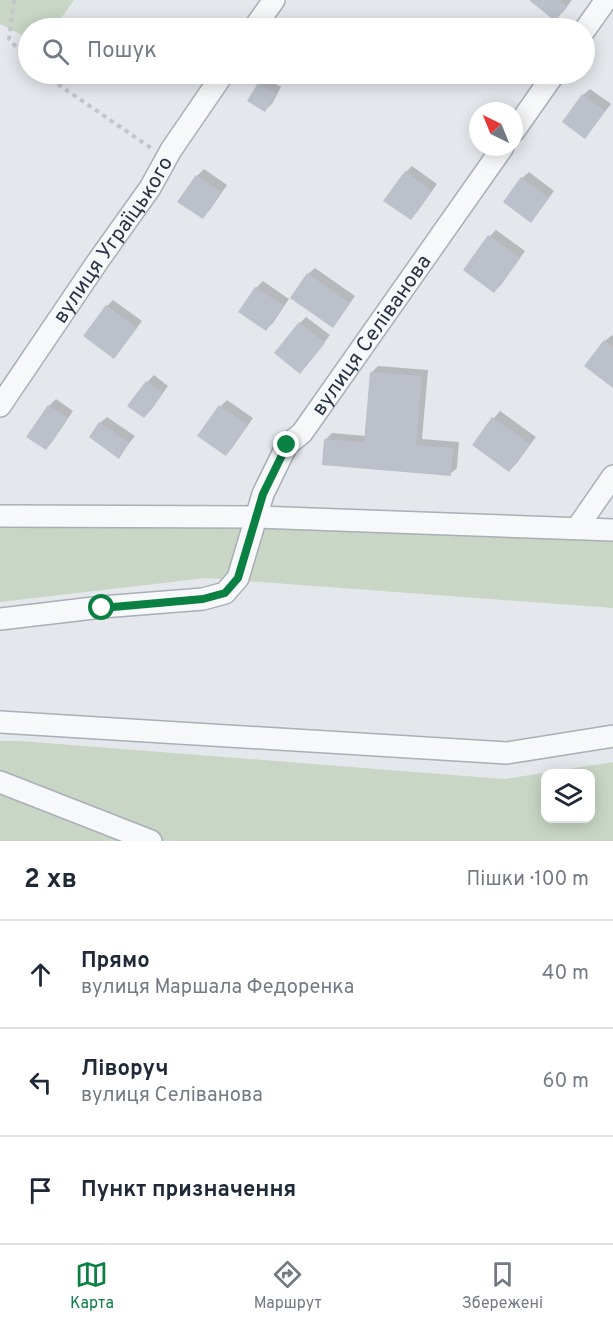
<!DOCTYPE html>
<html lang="uk">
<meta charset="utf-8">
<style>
body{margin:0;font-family:Overpass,sans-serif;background:#f2f2f3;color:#1f2937}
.controls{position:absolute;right:18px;bottom:18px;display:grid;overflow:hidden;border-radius:12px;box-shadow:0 3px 15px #0003}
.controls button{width:54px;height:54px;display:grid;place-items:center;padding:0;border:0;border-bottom:2px solid #e0e1e3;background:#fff;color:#1f2937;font:30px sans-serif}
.compass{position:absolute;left:469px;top:102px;width:54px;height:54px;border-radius:50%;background:#fff;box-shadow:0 3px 15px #0003;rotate:317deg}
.stop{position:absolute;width:18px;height:18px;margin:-14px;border:4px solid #0b8043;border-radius:50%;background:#fff}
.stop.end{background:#0b8043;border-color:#fff;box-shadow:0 2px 6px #0008}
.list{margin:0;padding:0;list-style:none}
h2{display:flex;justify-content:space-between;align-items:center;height:78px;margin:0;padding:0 24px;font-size:26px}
h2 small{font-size:20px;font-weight:400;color:#747a83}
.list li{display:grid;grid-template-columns:39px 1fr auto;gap:18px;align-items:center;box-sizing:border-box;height:108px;padding:0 24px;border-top:2px solid #e0e1e3}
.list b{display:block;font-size:22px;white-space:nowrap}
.list p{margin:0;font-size:20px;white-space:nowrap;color:#747a83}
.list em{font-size:20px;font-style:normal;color:#747a83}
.icon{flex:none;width:33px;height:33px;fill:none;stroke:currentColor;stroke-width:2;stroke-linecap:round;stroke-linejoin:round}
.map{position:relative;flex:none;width:613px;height:841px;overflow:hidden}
.search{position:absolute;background:#fff;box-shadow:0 3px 15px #0003;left:18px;right:18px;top:18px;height:66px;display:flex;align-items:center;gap:15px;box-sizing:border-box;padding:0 21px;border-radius:33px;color:#747a83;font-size:22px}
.sheet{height:402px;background:#fff}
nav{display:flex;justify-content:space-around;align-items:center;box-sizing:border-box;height:84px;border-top:2px solid #e0e1e3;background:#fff;font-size:16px;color:#747a83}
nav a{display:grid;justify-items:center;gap:3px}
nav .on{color:#0b8043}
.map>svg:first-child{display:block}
.green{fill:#c9d6c5;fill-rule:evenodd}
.shadow{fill:#0003}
.building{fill:#bbc0ca}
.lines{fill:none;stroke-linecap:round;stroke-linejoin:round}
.minor-casing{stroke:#a9aeb7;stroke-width:24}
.path{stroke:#c2c5cb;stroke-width:4;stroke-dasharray:4.5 4.5;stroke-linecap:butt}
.minor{stroke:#f7f8fa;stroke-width:21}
.route{stroke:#0b8043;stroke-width:8}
.labels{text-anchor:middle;stroke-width:4.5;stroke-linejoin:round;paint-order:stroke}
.street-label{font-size:21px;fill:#2b3445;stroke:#f4f6f9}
</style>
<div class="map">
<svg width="613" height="841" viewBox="0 0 613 841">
<rect width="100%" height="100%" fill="#e4e7ec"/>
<!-- green -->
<g class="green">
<path d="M0 0H74L54 28H28V38L0 24Z"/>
<path d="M0 518 342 523 613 541V608L206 578 0 602Z"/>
<path d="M0 741H20L504 779 613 762V841H0ZM546 774H590V818H546Z"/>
</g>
<!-- shadow -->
<g class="shadow">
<path d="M531 0H572L562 13Z"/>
<path d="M265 78 281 87 272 104 265 110 259 84Z"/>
<path d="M590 89 611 104 591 130 583 95Z"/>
<path d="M412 166 437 184 417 212 411 218 406 172Z"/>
<path d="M204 169 227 185 209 211 202 217 179 202 197 176Z"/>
<path d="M529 172 554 191 537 214 522 178Z"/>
<path d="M496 230 525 251 501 285 494 291 465 270 490 236Z"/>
<path d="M315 268 355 296 339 319 333 326 308 274Z"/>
<path d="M263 281 289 299 273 323 266 329 240 312 256 288Z"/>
<path d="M113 300 142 321 120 350 107 306Z"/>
<path d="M306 317 330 335 306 365 300 323Z"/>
<path d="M612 335 613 336V386L605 341Z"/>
<path d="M378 366 428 370 422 439 459 442 457 468 450 474 325 440 332 433 366 436 371 373Z"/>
<path d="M154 375 168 386 151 410 144 417 147 382Z"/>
<path d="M56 399 73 411 52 442 46 448 28 436 49 406Z"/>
<path d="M227 400 253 418 232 448 226 454 221 406Z"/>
<path d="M500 411 536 437 516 464 509 471 474 444 494 418Z"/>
<path d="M107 417 135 436 118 457 100 423Z"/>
</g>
<!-- building -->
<g class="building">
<path d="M529 0H558L567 7 555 21Z"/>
<path d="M258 83 276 94 265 112 247 101Z"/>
<path d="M582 94 605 111 585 139 562 122Z"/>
<path d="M405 171 432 191 411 220 383 201Z"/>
<path d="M196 175 221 192 203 219 177 202Z"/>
<path d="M521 177 549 198 531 223 503 202Z"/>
<path d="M488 235 520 258 494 293 463 270Z"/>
<path d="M307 273 350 303 333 328 290 298Z"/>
<path d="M255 287 284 306 266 331 238 312Z"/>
<path d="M106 305 137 328 114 359 83 336Z"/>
<path d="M299 322 325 343 300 374 274 353Z"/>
<path d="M604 340 613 347V388L584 366Z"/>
<path d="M370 372 422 376 416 445 453 448 451 476 322 465 324 439 364 442Z"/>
<path d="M146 381 163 393 144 418 127 406Z"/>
<path d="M48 405 68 418 46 450 26 437Z"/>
<path d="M219 405 248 425 226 456 197 436Z"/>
<path d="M492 417 530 444 509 472 472 445Z"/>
<path d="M99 422 129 443 119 459 89 437Z"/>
</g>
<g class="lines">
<!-- minor casing -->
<g class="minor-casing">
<g id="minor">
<path d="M254 28 274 0"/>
<path d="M584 31 606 0"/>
<path d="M514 131 554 74"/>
<path id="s1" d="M0 406 98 261 150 188 171 150 223 74"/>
<path d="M0 516 257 517 613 530"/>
<path d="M577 528 613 476"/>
<path id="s2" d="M0 619 102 607 203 599 225 593 238 578 263 494 287 445 302 433 503 147"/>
<path d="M0 722 507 753 613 736"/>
<path d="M0 782 151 841"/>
</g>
</g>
<!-- path -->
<g class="path">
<path d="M14 0 9 39 28 60"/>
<path d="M43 74 151 148"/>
</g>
<!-- minor -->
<use href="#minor" class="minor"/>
</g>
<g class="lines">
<!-- route -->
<path class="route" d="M102 608 203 599 225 593 238 578 263 494 287 445"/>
</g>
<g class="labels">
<!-- street labels -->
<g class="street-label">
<text dy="7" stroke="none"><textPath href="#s1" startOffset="201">вулиця Уграїцького</textPath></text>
<text dy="7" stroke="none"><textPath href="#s2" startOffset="528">вулиця Селіванова</textPath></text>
</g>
</g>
</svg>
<div class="controls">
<button><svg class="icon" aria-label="layers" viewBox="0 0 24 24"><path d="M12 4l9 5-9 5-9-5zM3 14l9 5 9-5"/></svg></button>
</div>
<svg class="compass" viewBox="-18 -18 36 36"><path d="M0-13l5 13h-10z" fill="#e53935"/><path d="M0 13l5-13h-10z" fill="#747a83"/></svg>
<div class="stop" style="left:102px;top:608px"></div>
<div class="stop end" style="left:287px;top:445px"></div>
<div class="search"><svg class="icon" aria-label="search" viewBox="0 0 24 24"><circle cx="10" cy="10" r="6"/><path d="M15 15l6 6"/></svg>Пошук</div>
</div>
<section class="sheet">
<h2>2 хв<small>Пішки · 100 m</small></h2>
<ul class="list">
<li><svg class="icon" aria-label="ahead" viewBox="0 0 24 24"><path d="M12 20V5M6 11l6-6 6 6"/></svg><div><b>Прямо</b><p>вулиця Маршала Федоренка</p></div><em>40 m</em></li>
<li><svg class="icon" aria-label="left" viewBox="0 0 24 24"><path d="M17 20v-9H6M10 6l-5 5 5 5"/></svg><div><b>Ліворуч</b><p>вулиця Селіванова</p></div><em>60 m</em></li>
<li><svg class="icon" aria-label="arrive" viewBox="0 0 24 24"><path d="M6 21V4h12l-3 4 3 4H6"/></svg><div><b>Пункт призначення</b></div></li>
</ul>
</section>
<nav>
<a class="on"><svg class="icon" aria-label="map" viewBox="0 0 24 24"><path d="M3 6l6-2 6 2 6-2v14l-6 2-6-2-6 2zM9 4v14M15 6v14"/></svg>Карта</a>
<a><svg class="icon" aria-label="directions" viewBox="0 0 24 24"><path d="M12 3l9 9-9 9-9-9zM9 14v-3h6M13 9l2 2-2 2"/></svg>Маршрут</a>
<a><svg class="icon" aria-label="saved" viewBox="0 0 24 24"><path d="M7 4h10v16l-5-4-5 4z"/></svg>Збережені</a>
</nav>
